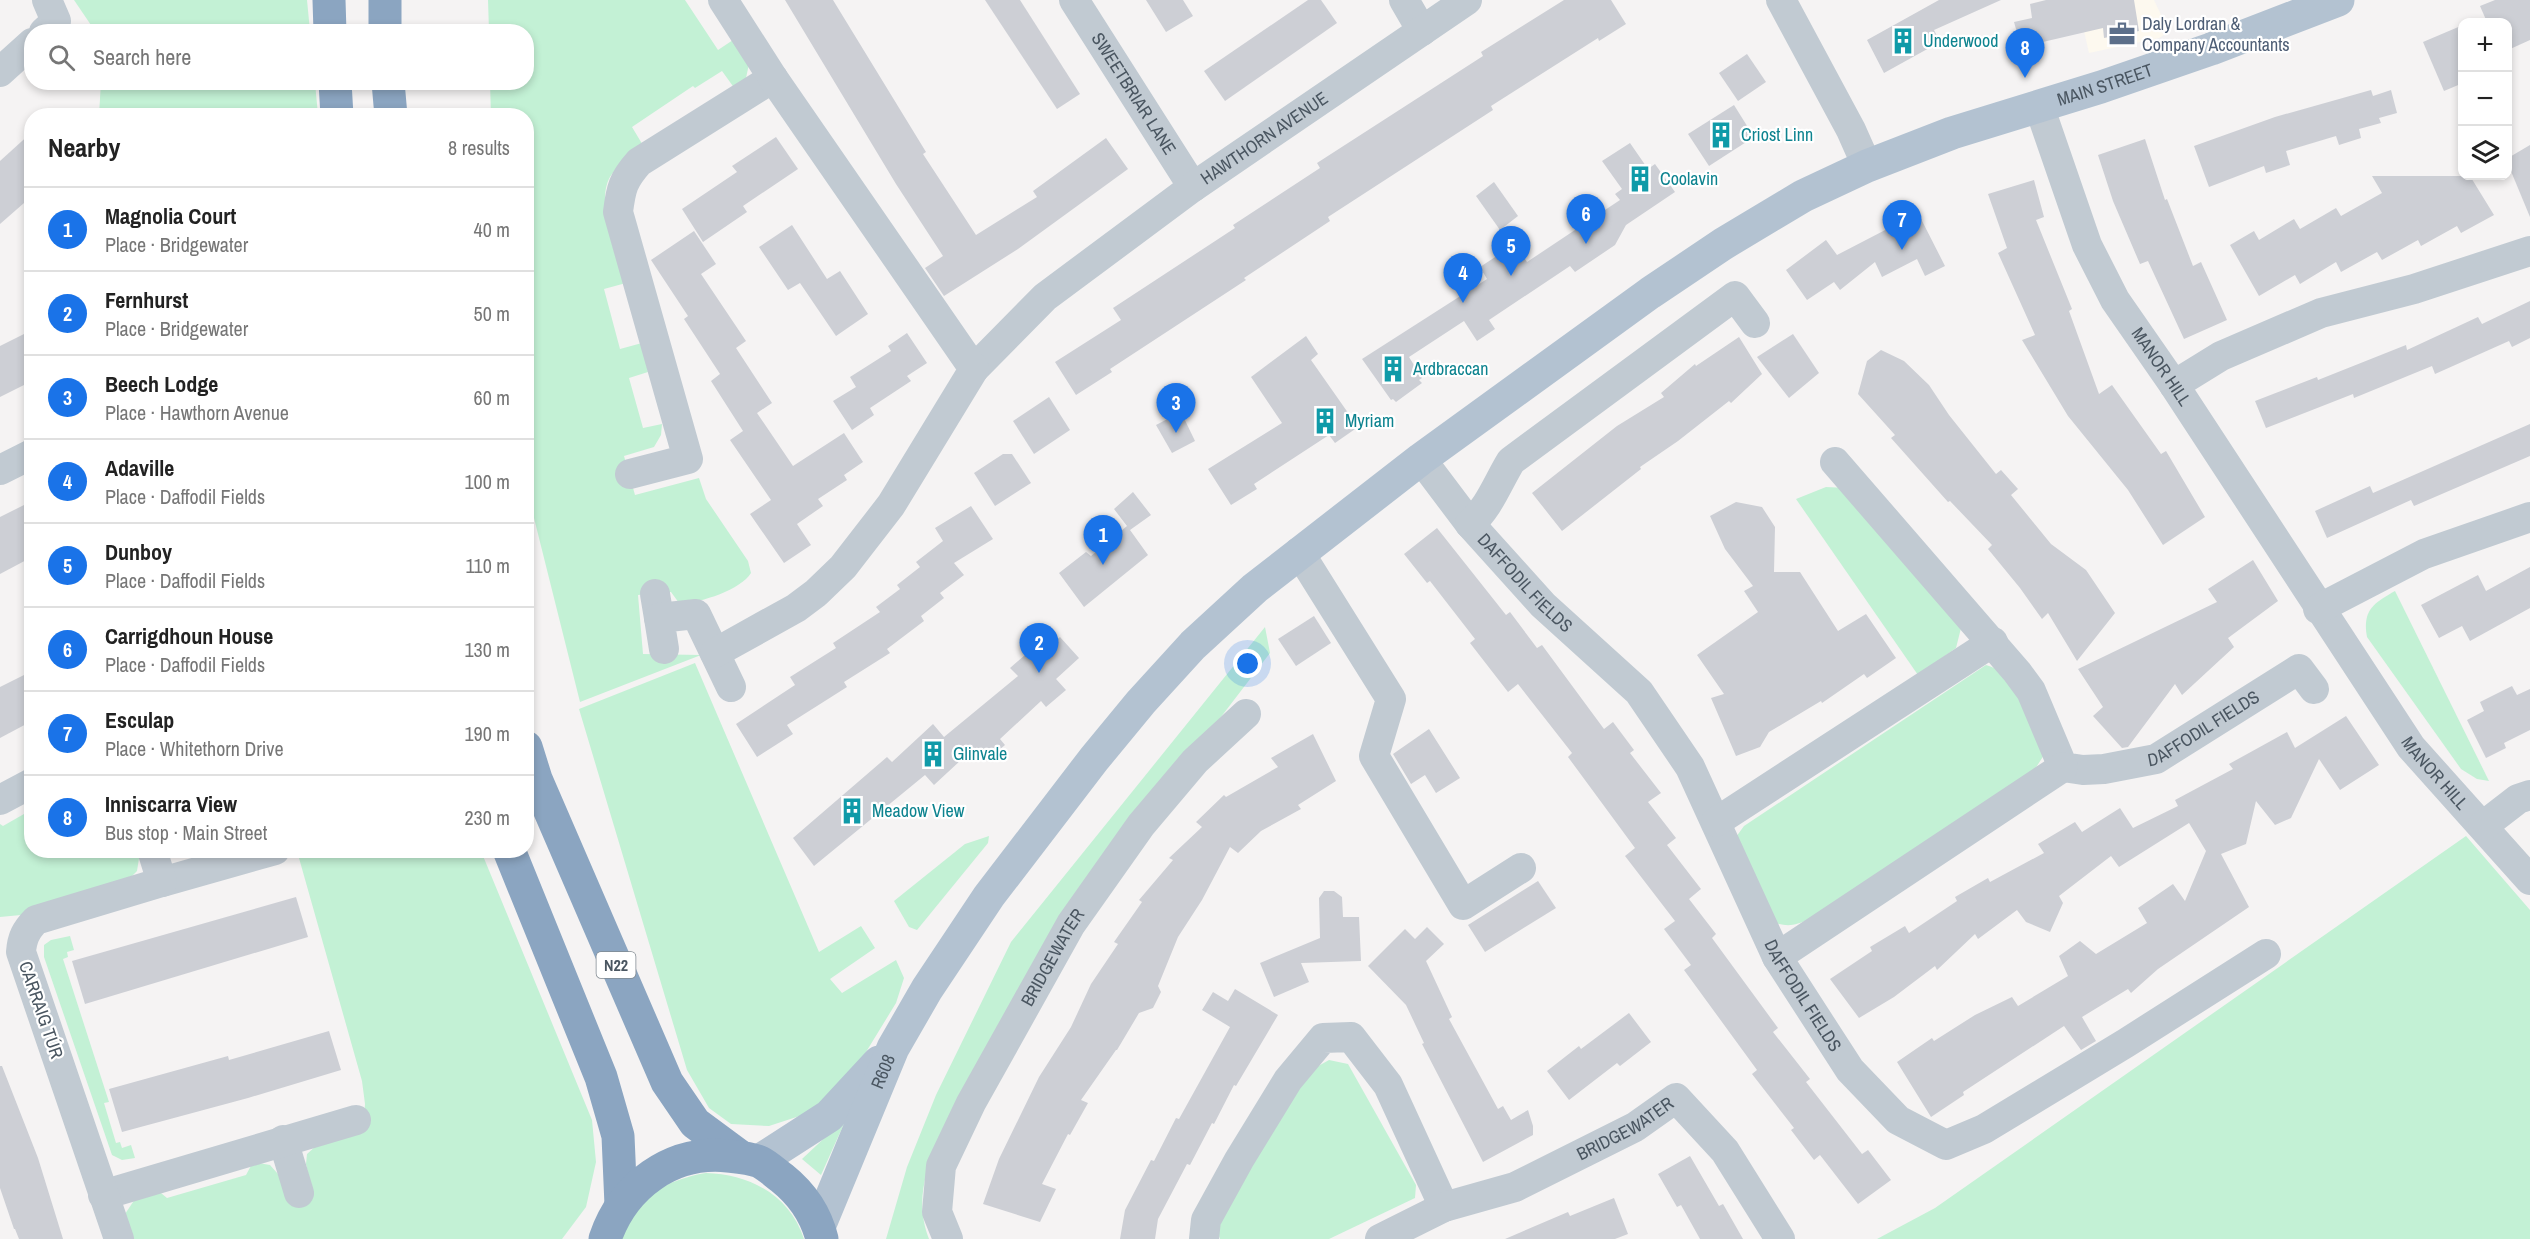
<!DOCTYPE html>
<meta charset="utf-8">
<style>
body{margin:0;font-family:"Archivo Narrow",sans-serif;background:#f2f2f2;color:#222}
.controls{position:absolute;right:18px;top:18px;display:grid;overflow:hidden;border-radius:12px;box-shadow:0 3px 9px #0003}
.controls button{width:54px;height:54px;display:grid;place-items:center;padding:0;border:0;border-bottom:2px solid #e0e0e0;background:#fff;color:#222;font:30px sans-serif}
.you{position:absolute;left:1248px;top:664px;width:21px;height:21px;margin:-15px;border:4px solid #fff;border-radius:50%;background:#1a73e8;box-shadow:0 0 0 9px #1a73e833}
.badge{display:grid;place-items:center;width:39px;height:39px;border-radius:50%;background:#1a73e8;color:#fff;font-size:20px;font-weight:700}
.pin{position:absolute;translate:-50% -50px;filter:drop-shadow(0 2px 3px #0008)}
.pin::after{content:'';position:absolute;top:32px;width:21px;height:18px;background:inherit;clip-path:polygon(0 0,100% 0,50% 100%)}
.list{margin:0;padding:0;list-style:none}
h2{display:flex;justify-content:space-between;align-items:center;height:78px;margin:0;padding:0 24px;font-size:26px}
h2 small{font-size:20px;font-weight:400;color:#767676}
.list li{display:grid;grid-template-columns:39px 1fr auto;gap:18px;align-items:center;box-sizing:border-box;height:84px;padding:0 24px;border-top:2px solid #e0e0e0}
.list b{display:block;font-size:22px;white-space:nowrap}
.list p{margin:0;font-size:20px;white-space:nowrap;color:#767676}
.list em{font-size:20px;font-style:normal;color:#767676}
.icon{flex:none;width:33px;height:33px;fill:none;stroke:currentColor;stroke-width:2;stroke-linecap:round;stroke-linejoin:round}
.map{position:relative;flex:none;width:2530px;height:1239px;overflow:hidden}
.search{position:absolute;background:#fff;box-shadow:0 3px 9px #0003;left:24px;top:24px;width:510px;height:66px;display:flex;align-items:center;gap:15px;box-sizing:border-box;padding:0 21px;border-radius:24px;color:#767676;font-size:22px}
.panel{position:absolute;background:#fff;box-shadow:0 3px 9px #0003;left:24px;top:108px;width:510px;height:750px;border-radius:24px}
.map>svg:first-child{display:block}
.commercial{fill:#fdf9ef}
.green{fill:#c3f1d5}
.building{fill:#cdcfd5}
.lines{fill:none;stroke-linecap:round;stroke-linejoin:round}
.minor{stroke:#c1cad2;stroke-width:30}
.major{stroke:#b3c2d1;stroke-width:33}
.highway{stroke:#8ba5c1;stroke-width:33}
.labels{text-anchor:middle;stroke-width:4.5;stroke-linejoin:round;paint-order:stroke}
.shield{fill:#fff;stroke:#808990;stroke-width:1.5}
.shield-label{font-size:16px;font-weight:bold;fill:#4a5661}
.service-label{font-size:18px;fill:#4e5e75;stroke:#fff;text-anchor:start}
.culture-label{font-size:18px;fill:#0d838f;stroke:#fff;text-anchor:start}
.street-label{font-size:18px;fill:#4a5661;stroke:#fff}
</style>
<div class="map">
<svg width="2530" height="1239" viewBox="0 0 2530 1239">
<rect width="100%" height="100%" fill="#f5f3f3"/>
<!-- commercial -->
<path class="commercial" d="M2077 0H2154L2169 32 2159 38 2089 53Z"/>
<!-- green -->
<g class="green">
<path d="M74 0H307L310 31H95Z"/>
<path d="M488 0H685L718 50 736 38 749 64 746 78 735 89 722 71 695 88 693 86 632 127 644 147C633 155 620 163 612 174 593 199 618 255 626 283L604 289 620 349 642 343 648 372 629 378 643 428 662 424 661 435 654 447 624 456 635 495 699 478 706 499 748 561 751 573C741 590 698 604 679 603L671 592 638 595 643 654 701 655 580 702 527 490 526 116 491 115 490 83 526 82V32L489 31Z"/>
<path d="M101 82 315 83 318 115H99Z"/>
<path d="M1826 487 1847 488 1962 624 1956 648 1918 675 1796 499Z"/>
<path d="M2395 591 2489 781 2477 779 2461 769 2367 637C2362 610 2374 603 2395 591Z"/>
<path d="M1265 627 1270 653 1201 743 938 1139C925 1175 915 1202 929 1239H886L907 1167 936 1095 1011 942Z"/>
<path d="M695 663 819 952 861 926 875 948 830 979 842 993 896 960 904 978 896 1003 855 1070 818 1110 769 1126 731 1124 709 1108 687 1070 579 709Z"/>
<path d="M1986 665C2019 673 2032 727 2044 755L2035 769 1809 919C1795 926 1787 927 1772 922L1736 837 1744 826Z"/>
<path d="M31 810 32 850H137L140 852 137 871 132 876 21 915 0 917V824L3 826Z"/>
<path d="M989 836 988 843 917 930 909 927 894 901 965 844Z"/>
<path d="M2466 836 2530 910V1239H1877L1935 1208Z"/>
<path d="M297 851H481L592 1120 596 1162 586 1207 562 1239H134L125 1214 137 1196 156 1189 167 1198 246 1175 253 1162 270 1165 278 1174 313 1196 306 1164 307 1154 317 1145 363 1131 365 1104 362 1081Z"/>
<path d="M70 936 74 950 67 952 68 957 63 959 109 1102 104 1103 116 1143 120 1142 122 1148 131 1145 135 1158 122 1160 112 1155 44 957V945L51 940Z"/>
<path d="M1329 1060 1348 1064 1416 1185 1415 1198 1329 1239H1220L1216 1227 1232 1187 1313 1069Z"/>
<path d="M847 1117 821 1175 802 1159Z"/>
<path d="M706 1173C749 1174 790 1195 804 1239H620C626 1229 630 1219 636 1210 651 1188 681 1177 706 1173Z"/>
</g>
<!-- building -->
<g class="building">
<path d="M785 0H833L926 152 923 154 976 235 1037 197 1033 191 1106 138 1128 169 1018 249 944 296 925 268 943 256 896 184Z"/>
<path d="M985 0H1020L1080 94 1057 109Z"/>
<path d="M1146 0H1183L1193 16 1166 32Z"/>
<path d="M1308 0H1321L1337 23 1225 101 1204 71Z"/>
<path d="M1564 0H1611L1626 24 1599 41 1598 38 1491 106 1493 110 1328 217 1330 221 1244 278 1246 280 1110 369 1112 372 1076 395 1055 362 1121 320 1113 308 1235 228 1233 225 1320 168 1317 163 1483 56 1481 52Z"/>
<path d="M1939 0H2001L1934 30 1940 42 1884 73 1867 40Z"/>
<path d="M2046 0H2134L2139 31 2104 38 2103 28 2021 47 2014 22 2032 18 2030 4Z"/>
<path d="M2495 0H2530V40L2508 50V22H2487L2480 6Z"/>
<path d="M2463 25V83L2444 91 2423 42Z"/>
<path d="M1747 54 1766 82 1738 101 1719 73Z"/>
<path d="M2371 90 2373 96 2391 90 2397 113 2379 118 2381 123 2359 129 2361 138 2339 145 2336 136 2286 151 2290 165 2266 173 2264 166 2209 187 2194 146 2275 117Z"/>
<path d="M1734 105 1754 137 1709 166 1688 134Z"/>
<path d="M32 132V196L0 224V161Z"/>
<path d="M776 137 798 169 743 206 747 212 703 242 682 209 737 172 732 166Z"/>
<path d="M2145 139 2165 200 2167 199 2193 266 2201 262 2227 320 2184 339 2148 261 2140 264 2113 201 2098 155Z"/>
<path d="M1630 143 1648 169 1655 164 1675 192 1626 225 1615 245 1575 272 1570 266 1489 320 1495 329 1477 341 1464 321 1409 357 1422 378 1419 380 1422 383 1396 402 1393 399 1391 400 1362 359 1487 279 1480 267 1515 244 1527 262 1620 200 1615 194 1622 189 1602 161Z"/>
<path d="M2530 145V217L2508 164V158Z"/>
<path d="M2372 176H2470L2494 215 2461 233 2457 226 2421 246 2418 240 2382 260 2377 252 2341 272 2336 262 2300 284 2295 275 2259 296 2230 245 2254 231 2259 240 2294 219 2300 229 2336 208 2341 216 2382 193Z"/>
<path d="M2034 180 2044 217 2036 220 2072 309 2069 311 2099 394 2112 385 2161 454 2166 451 2205 517 2163 545 2128 490 2068 416 2022 340 2035 335 1998 253 2007 248 1988 194Z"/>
<path d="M1494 182 1518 216 1500 230 1476 196Z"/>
<path d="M1918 213 1945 266 1925 276 1917 259 1882 277 1875 262 1840 290 1834 282 1807 300 1786 270 1826 240 1837 255Z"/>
<path d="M792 225 827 279 840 271 868 314 836 336 800 283 788 290 759 247Z"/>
<path d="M694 231 716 264 701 274 746 341 736 348 772 403 757 413 793 466 844 433 863 462 844 475 847 480 818 499 823 506 797 524 811 545 784 563 750 514 771 500 730 440 743 431 711 381 720 374 684 319 688 316 651 260Z"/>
<path d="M2530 301V338L2512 347 2509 341 2435 374 2432 366 2354 398 2353 394 2266 428 2255 401 2317 377 2318 380 2406 345 2407 350 2478 317 2482 324Z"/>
<path d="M32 330V381L0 397V346Z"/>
<path d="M907 333 927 363 907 376 911 381 870 408 874 415 852 430 833 401 856 387 850 377 891 351 888 346Z"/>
<path d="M1793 334 1819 373 1789 398 1757 357Z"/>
<path d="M1306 336 1318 354 1311 360 1358 427 1335 443 1329 435 1254 484 1257 489 1231 505 1208 469 1282 423 1251 377Z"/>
<path d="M1739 337 1762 374 1731 403 1729 401 1678 441 1640 467 1641 469 1562 531 1532 493 1617 426 1664 397 1661 393 1695 364 1696 366Z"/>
<path d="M1881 350 1904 361 1929 385 1949 415 1996 474 2001 470 2018 489 2011 495 2051 544 2086 570 2115 613 2077 661 2048 613 2042 619 2020 588 1988 549 1992 545 1950 501 1948 502 1891 438 1895 435 1858 394 1867 361Z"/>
<path d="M1049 397 1070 430 1034 454 1013 421Z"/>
<path d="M1181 412 1195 441 1172 453 1156 425Z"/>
<path d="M2530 424V456L2414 506 2411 500 2327 538 2315 511 2370 486 2373 493Z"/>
<path d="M1003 454H1012L1031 483 995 506 974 473Z"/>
<path d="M1133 492 1151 515 1130 530 1148 555 1084 607 1059 573 1086 552 1091 556 1127 526 1114 509Z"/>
<path d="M32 501V557L0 574V517Z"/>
<path d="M1736 502 1762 507 1775 527 1774 572H1800L1838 631 1866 614 1896 658 1867 678 1864 674 1822 703 1821 701 1769 732 1760 747 1736 756 1711 698 1724 694 1697 655 1758 612 1744 591 1753 586 1725 549 1710 516Z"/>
<path d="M971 506 993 539 954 563 964 575 940 593 944 598 921 616 924 621 887 649 890 653 844 682 847 687 787 725 793 734 757 757 736 724 795 685 790 677 836 648 833 643 880 612 876 607 900 589 897 585 920 567 916 562 943 541 935 528Z"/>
<path d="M1437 528 1506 615 1510 612 1537 648 1542 645 1604 729 1613 722 1634 750 1630 753 1661 793 1648 802 1676 838 1667 845 1701 889 1689 899 1716 934 1712 938 1778 1028 1773 1032 1810 1079 1806 1082 1862 1154 1868 1150 1891 1180 1858 1204 1820 1155 1814 1160 1791 1130 1794 1128 1752 1074 1757 1070 1684 970 1691 965 1664 929 1675 921 1625 856 1635 848 1568 757 1572 753 1518 684 1508 692 1470 643 1475 639 1430 581 1427 583 1404 554Z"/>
<path d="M2253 560 2278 601 2228 638 2234 647 2182 695 2175 684 2128 747 2122 748 2093 716 2103 707 2078 669 2217 602 2208 589Z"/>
<path d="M2530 567V608L2470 641 2462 626 2439 638 2421 605 2478 575 2486 591Z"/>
<path d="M1314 616 1331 643 1296 666 1278 639Z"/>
<path d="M1060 637 1079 658 1056 679 1066 690 1046 707 1041 701 1000 739 1005 745 986 761 974 748 934 785 925 775 814 866 793 838 887 757 892 762 933 724 944 737 1018 676 1010 668 1032 649 1038 656Z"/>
<path d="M32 671V721L0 738V687Z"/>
<path d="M2512 686 2517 695 2530 689V730L2504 743 2506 748 2486 758 2467 720 2484 711 2480 702Z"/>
<path d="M2346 716 2379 765 2340 790 2319 759 2291 818 2275 825 2256 801 2246 844 2221 854 2249 907 2158 969 2131 993 2128 989 2082 1017 2096 1041 2081 1050 2064 1026 1963 1092 1964 1095 1931 1117 1897 1062 1932 1038 1934 1041 1975 1015 2012 997 2018 1006 2068 976 2059 956 2080 941 2096 954 2147 923 2138 908 2173 884 2185 901 2206 851 2189 823 2119 867 2111 856 2059 896 2063 903 2050 932 2026 922 2017 910 1978 939 1975 934 1937 970 1935 966 1894 997 1859 1018 1830 979 1872 951 1870 947 1905 926 1909 933 1957 901 1955 897 1988 878 1990 882 2044 853 2038 844 2075 822 2082 832 2120 808 2133 828 2178 806 2175 800 2233 769 2229 764 2287 732 2295 748Z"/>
<path d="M1429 729 1460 778 1436 793 1425 775 1411 784 1393 754Z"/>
<path d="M1313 734 1336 781 1298 805 1301 809 1261 831 1238 853 1230 847 1202 900 1178 937 1158 986 1161 992 1153 1008 1139 1013 1117 1050H1116L1081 1100 1088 1103 1070 1135 1068 1134 1042 1184 1056 1189 1040 1222 983 1204 999 1159 1039 1077 1071 1027 1091 984 1118 944 1114 942 1142 902 1139 900 1173 860 1169 858 1202 827 1196 822 1224 795 1226 797 1278 767 1271 758Z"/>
<path d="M1538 881 1556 908 1485 952 1468 925Z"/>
<path d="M1324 891H1334L1342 897 1343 917H1359L1361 961 1301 963 1309 982 1274 997 1260 963 1320 938 1319 898Z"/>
<path d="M296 897 308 937 85 1004 72 961Z"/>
<path d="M1427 927 1444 944 1426 961 1452 1017 1449 1019 1498 1109 1503 1106 1511 1120 1528 1110 1533 1126V1135L1483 1162 1422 1044 1424 1043 1406 1005 1368 966 1405 929 1415 939Z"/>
<path d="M1235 989 1278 1015 1236 1086 1234 1085 1214 1124 1212 1123 1190 1165 1187 1164 1158 1219 1155 1239H1120L1125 1210 1151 1160 1154 1161 1176 1118 1179 1119 1230 1027 1202 1010 1213 992 1228 1001Z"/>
<path d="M1629 1013 1651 1042 1620 1066 1617 1063 1569 1100 1547 1071 1579 1046 1581 1049Z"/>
<path d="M329 1031 341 1070 248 1098 122 1132 109 1089 228 1056 229 1060Z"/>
<path d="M0 1066H2L38 1158 63 1239H19L15 1229H14L0 1188Z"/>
<path d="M1690 1156 1719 1206 1723 1204 1743 1239H1700L1681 1205 1677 1207 1658 1174Z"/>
<path d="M1614 1198 1628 1234 1615 1239H1505L1568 1212 1570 1216Z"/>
</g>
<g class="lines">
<!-- minor -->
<g class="minor">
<path id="s1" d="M1074 0 1193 187"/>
<path d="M1404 0 1422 31"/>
<path d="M1781 0 1851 130 1867 166"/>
<path d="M44 32 56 21 47 0"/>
<path d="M0 72 32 43"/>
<path id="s2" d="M2039 106 2087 245 2115 300 2174 385 2411 747 2530 880"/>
<path id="s3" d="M974 369 1045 297 1193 187 1467 0"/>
<path d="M2174 385 2221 356 2321 313 2414 289 2530 251"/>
<path id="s4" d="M1421 459 1470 524 1543 605 1639 692 1690 767 1777 957 1850 1070 1898 1120 1946 1145 1984 1129 2126 1043 2266 954"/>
<path id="s5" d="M1835 462 2017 672 2031 691 2063 767 2083 770 2104 769 2156 759 2299 669 2314 689"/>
<path d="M0 470 32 454"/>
<path d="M630 474 688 459 618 212C621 188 623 180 639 162L773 78"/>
<path d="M1470 524C1489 508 1498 482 1511 461L1735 296 1755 323"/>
<path d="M1299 552 1391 699 1374 756 1463 905 1521 868"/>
<path d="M655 594 659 618"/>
<path d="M2318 609 2424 554 2530 517"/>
<path d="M664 649 659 618 696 614 731 687"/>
<path d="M715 653 796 608 816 593 843 567 891 505 974 369 773 78 723 0"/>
<path d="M0 800 32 783"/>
<path d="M1716 822 1993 642"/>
<path d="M2483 826 2518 799 2530 795"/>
<path d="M162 882 275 850"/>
<path d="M1777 957 2063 767"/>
<path d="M283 1140 299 1193"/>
<path d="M103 1195 356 1120"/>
<path d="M119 1239 21 952C22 938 26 930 36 920L162 882 152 850"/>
<path id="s6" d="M948 1239 937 1212 941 1166 971 1103 1071 924 1141 825 1195 761 1246 714"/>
<path d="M1204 1239 1206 1220 1239 1160 1288 1080 1323 1038 1351 1037 1388 1085 1444 1207"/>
<path id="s7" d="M1380 1239 1444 1207 1515 1187 1635 1127 1676 1098 1725 1151 1780 1239"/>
</g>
<!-- major -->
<g class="major">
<path d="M759 1161 829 1116 879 1062"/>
<path id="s8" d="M819 1227 893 1048 927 989 989 896 1094 759 1141 702 1193 645 1255 588 1421 459 1650 293 1723 244 1803 196 1867 166 1952 133 2101 87 2211 49 2338 0"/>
</g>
<!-- highway -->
<g class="highway">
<path d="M329 0 330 32"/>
<path d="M385 0V32"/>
<path d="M335 82 337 116"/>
<path d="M388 82 391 116"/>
<path d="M526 747 536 779 667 1082 695 1123 741 1157"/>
<path d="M509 850 601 1077 618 1136 621 1205"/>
<path d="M605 1239C623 1186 671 1150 728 1156 738 1157 751 1158 760 1162 768 1166 775 1173 782 1178 802 1194 816 1215 822 1239"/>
</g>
</g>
<!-- icons -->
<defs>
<g id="office-bare" transform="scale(2.07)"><path d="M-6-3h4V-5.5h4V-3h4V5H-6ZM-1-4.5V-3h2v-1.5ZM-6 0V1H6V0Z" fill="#5c6f8a" stroke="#fff" stroke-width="2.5" paint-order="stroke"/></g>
<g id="building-bare" transform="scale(2.07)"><path d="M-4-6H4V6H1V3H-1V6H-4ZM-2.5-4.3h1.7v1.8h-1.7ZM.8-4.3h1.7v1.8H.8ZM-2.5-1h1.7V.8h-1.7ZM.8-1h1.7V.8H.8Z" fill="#0f9aa8" stroke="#fff" stroke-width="2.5" paint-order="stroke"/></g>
</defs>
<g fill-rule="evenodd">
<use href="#office-bare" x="2122" y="34"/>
<use href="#building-bare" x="1903" y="41"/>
<use href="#building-bare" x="1721" y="135"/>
<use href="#building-bare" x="1640" y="179"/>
<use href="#building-bare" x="1393" y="369"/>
<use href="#building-bare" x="1325" y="421"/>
<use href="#building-bare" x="933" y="754"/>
<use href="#building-bare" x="852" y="811"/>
</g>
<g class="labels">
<!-- shield labels -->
<rect class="shield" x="596.5" y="952" width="39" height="26" rx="4.5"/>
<g class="shield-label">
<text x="616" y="971">N22</text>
</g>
<!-- service labels -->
<g class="service-label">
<text x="2142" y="30">Daly Lordran &amp;<tspan x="2142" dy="21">Company Accountants</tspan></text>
</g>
<!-- culture labels -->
<g class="culture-label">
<text x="1923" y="47">Underwood</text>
<text x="1741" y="141">Criost Linn</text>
<text x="1660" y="185">Coolavin</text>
<text x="1413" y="375">Ardbraccan</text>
<text x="1345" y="427">Myriam</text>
<text x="953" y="760">Glinvale</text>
<text x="872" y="817">Meadow View</text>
</g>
<!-- street labels -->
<g class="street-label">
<text dy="6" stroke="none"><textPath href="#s8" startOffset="1778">MAIN STREET</textPath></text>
<text dy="6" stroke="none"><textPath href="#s1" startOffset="111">SWEETBRIAR LANE</textPath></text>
<text dy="6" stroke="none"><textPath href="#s3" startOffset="372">HAWTHORN AVENUE</textPath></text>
<text dy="6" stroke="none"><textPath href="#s2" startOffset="290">MANOR HILL</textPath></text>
<text dy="6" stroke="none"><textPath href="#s4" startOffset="162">DAFFODIL FIELDS</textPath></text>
<text dy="6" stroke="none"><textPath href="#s5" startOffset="534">DAFFODIL FIELDS</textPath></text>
<text dy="6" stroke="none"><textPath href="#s2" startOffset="780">MANOR HILL</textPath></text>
<text dy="6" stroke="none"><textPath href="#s6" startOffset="312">BRIDGEWATER</textPath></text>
<text dy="6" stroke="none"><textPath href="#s4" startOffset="666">DAFFODIL FIELDS</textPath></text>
<text transform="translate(41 1010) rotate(71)" y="6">CARRAIG TÚR</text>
<text dy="6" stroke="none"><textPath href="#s8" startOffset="168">R608</textPath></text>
<text dy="6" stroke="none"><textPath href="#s7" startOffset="270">BRIDGEWATER</textPath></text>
</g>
</g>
</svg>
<div class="controls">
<button>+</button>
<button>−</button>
<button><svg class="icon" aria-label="layers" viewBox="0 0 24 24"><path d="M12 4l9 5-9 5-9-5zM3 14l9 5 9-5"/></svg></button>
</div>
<div class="you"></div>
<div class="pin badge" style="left:1103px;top:565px">1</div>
<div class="pin badge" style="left:1039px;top:673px">2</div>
<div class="pin badge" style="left:1176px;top:433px">3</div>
<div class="pin badge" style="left:1463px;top:303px">4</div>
<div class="pin badge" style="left:1511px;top:276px">5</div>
<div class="pin badge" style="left:1586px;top:244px">6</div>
<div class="pin badge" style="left:1902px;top:250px">7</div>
<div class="pin badge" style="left:2025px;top:78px">8</div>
<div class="search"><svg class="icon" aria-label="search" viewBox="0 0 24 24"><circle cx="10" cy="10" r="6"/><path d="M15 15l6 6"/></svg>Search here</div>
<section class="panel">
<h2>Nearby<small>8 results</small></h2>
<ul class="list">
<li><span class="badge">1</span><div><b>Magnolia Court</b><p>Place · Bridgewater</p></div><em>40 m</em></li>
<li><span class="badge">2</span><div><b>Fernhurst</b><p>Place · Bridgewater</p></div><em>50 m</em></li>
<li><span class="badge">3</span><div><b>Beech Lodge</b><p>Place · Hawthorn Avenue</p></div><em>60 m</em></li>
<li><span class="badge">4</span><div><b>Adaville</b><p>Place · Daffodil Fields</p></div><em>100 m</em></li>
<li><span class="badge">5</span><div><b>Dunboy</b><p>Place · Daffodil Fields</p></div><em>110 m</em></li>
<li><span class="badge">6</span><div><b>Carrigdhoun House</b><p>Place · Daffodil Fields</p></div><em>130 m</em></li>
<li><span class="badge">7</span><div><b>Esculap</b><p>Place · Whitethorn Drive</p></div><em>190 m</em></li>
<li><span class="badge">8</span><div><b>Inniscarra View</b><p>Bus stop · Main Street</p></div><em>230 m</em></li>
</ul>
</section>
</div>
